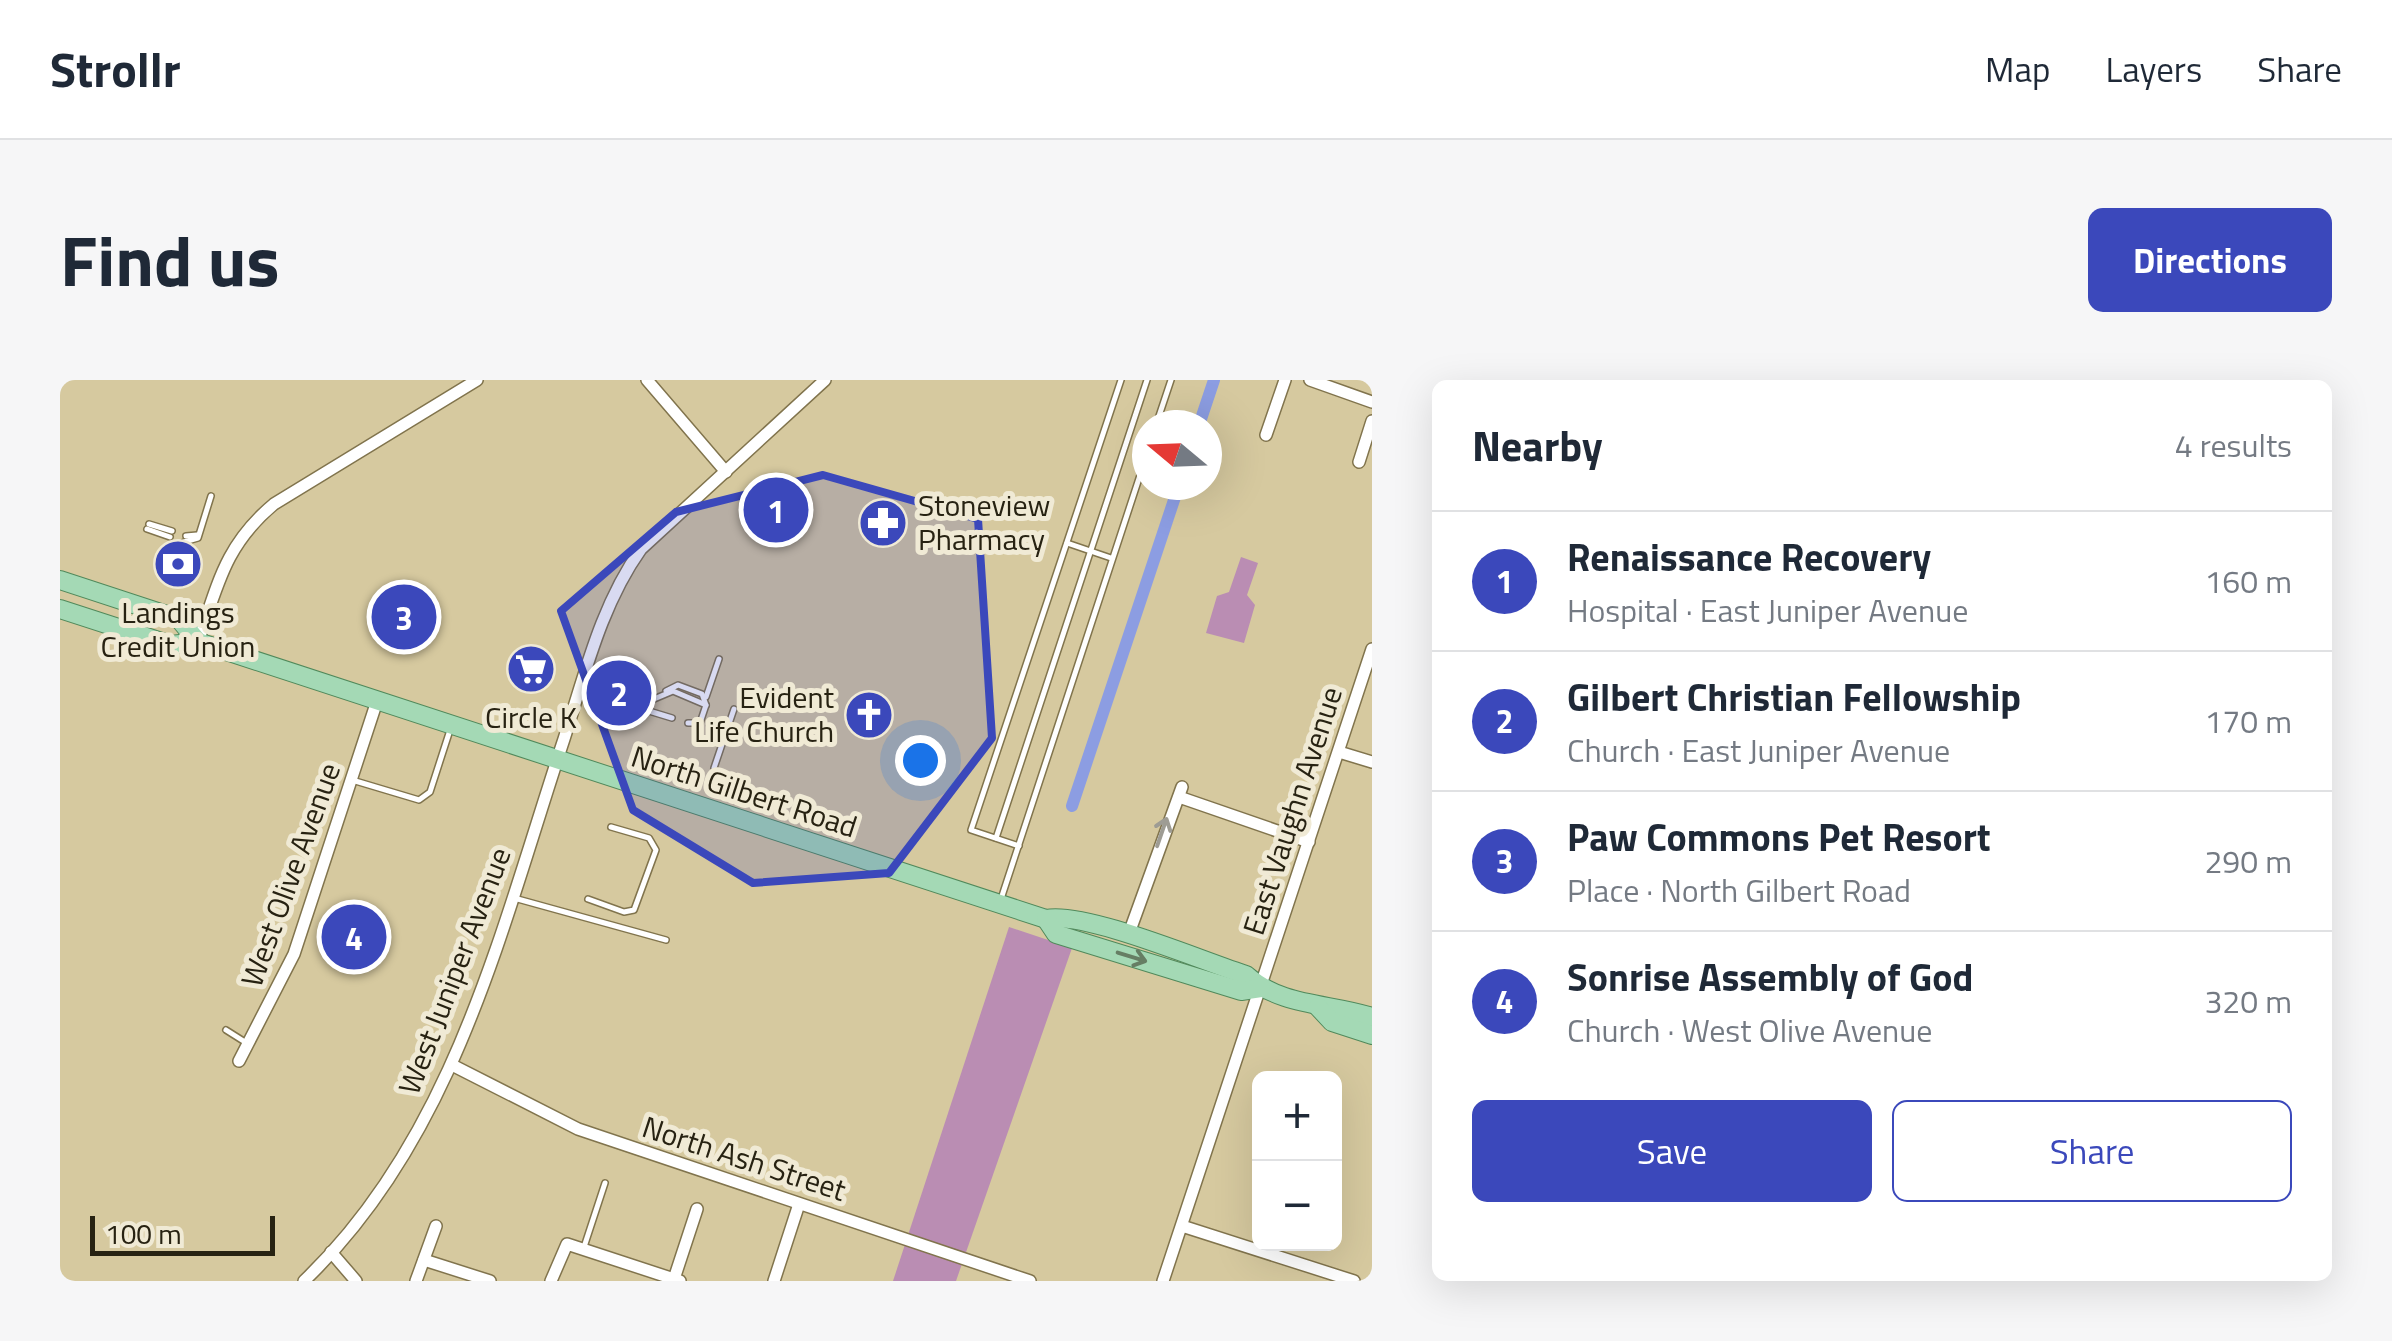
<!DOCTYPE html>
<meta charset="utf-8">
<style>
body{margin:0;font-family:"Titillium Web",sans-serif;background:#f6f6f7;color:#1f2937}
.controls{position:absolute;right:30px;bottom:30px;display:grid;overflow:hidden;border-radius:15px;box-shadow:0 10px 40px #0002}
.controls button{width:90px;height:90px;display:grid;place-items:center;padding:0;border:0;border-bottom:2px solid #e0e1e3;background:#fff;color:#1f2937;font:50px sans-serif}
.compass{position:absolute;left:1072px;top:30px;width:90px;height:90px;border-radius:50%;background:#fff;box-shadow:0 10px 40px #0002;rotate:289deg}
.scale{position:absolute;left:30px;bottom:25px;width:185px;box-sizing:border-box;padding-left:10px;border:5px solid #272212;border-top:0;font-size:28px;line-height:35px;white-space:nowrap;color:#272212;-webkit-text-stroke:8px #f0ead5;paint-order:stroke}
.you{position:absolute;left:860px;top:380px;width:35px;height:35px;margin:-25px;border:8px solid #fff;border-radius:50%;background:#1a73e8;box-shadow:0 0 0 15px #1a73e833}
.badge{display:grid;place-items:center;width:65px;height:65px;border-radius:50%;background:#3b48bb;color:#fff;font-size:32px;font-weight:700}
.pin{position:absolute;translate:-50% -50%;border:5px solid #fff;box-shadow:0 2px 10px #0006}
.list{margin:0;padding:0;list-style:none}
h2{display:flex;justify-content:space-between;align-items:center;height:130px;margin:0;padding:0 40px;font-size:42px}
h2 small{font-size:32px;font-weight:400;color:#747a83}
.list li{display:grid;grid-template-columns:65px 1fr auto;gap:30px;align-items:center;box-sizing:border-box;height:140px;padding:0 40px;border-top:2px solid #e0e1e3}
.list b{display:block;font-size:38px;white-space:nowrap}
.list p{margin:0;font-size:32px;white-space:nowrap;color:#747a83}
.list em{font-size:32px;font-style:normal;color:#747a83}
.actions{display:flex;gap:20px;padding:30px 40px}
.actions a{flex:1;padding:22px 0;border:2px solid #3b48bb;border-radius:15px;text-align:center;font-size:35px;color:#3b48bb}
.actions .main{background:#3b48bb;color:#fff}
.map{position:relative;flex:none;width:1312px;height:901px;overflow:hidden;border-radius:15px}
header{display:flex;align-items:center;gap:60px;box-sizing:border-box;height:140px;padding:0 50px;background:#fff;border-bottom:2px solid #e0e1e3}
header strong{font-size:48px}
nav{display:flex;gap:55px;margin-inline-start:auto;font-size:35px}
.intro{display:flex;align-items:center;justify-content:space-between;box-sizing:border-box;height:240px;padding:0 60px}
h1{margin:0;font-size:70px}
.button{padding:25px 45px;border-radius:15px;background:#3b48bb;color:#fff;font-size:35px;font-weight:700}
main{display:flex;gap:60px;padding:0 60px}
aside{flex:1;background:#fff;border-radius:15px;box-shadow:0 10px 40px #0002}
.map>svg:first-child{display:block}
.green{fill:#ba8db3}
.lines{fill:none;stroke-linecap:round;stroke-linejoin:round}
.canal{stroke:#8c9de2;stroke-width:12}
.service-casing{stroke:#81744d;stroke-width:8}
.minor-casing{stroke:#81744d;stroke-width:14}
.primary-casing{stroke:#51895b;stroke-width:20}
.service{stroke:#fff;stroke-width:5}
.minor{stroke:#fff;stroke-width:11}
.primary{stroke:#a4d9b5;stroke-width:18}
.oneway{stroke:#9e9c94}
.oneway2{stroke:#667e64}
.marked{fill:#3b48bb;fill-opacity:0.2;stroke:#3b48bb;stroke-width:8;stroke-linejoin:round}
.labels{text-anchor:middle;stroke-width:10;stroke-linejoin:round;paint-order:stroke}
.poi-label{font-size:30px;fill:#272212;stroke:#f0ead5}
.street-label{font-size:30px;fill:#272212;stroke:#f0ead5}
</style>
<header>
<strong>Strollr</strong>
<nav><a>Map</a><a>Layers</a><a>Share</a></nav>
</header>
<div class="intro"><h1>Find us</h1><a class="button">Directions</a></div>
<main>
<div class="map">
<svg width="1312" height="901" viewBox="0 0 1312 901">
<rect width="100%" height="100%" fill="#d6c99f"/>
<!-- green -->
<g class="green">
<path d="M1181 177 1198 183 1187 215 1195 225 1184 263 1146 253 1157 216 1169 212Z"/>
<path d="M949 547 1012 568 896 901H833Z"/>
</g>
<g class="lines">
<!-- canal -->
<g class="canal">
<path d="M1139 45 1154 0"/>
<path d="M1012 426 1119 105"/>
</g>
<!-- service casing -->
<g class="service-casing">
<g id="service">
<path d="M1096 45 1111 0"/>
<path d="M89 144 112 151"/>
<path d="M87 149 110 157"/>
<path d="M126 156 137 155"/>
<path d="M124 162 138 158 151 116"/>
<path d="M1007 163 1051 178"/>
<path d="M606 311 618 305 642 314 646 325"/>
<path d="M646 317 659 279"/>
<path d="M594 319 613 311 646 325 640 343H628"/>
<path d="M589 331 612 338"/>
<path d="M654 388 674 329"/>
<path d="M292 400 359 420 370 412 391 347"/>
<path d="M936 458 1087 0"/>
<path d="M959 466 911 450 1061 0"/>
<path d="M454 518 606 560"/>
<path d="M528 519 564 532 574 530 596 470 589 458 551 447"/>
<path d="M940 522 1087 74"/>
<path d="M166 650 185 662"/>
<path d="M524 867 545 803"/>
</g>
</g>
<!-- minor casing -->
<g class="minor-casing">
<g id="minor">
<path d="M587 0 666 92"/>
<path d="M1250 0 1312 22"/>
<path d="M1206 55 1225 0"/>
<path d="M1299 82 1312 41"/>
<path d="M138 262C158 204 165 165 214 124L417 0"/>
<path d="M1279 372 1312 382"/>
<path d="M1119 417 1249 462"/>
<path d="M1068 556 1122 407"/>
<path d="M179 681 234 574 317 321"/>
<path d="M392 685 518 749 970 901"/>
<path d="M1122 846 1294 901"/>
<path d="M271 872 296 901"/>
<path d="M364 880 430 901"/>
<path d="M614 899 637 829"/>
<path d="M244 901C394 758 441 549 504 359 525 294 541 225 581 169L765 0"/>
<path d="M356 901 376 846"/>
<path d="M491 901 507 864 620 901"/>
<path d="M714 901 739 824"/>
<path d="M1103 901 1312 269"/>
</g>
</g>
<!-- primary casing -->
<g class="primary-casing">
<g id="primary">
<path d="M0 200 119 239 138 262"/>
<path d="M0 229 111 265 138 262 157 268 986 539C1025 531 1142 581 1186 595 1221 627 1270 623 1312 637"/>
<path d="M986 539 996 554 1181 611 1201 608"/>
<path d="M1258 627 1272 642 1312 655"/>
</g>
</g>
<!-- service -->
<use href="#service" class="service"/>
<!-- minor -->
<use href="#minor" class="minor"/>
<!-- primary -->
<use href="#primary" class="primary"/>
</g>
<!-- one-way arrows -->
<defs><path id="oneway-shaft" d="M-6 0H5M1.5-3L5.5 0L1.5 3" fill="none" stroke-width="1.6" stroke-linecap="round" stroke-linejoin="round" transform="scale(2.5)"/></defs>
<use class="oneway" href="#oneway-shaft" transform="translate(1102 452) rotate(-71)"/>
<use class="oneway2" href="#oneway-shaft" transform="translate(1072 577) rotate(17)"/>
<!-- marked area -->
<path class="marked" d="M763 95 918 139 932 358 829 493 693 503 573 430 501 231 616 132Z"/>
<!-- icons -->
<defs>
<g id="pharmacy-disc" transform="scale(2.5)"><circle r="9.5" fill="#3b48bb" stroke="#f0ead5"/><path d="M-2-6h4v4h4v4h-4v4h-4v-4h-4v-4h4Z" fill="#fff"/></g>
<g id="bank-disc" transform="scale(2.5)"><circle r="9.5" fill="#3b48bb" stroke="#f0ead5"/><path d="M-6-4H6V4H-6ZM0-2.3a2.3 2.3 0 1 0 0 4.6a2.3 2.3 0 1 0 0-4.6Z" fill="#fff"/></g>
<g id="supermarket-disc" transform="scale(2.5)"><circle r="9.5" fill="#3b48bb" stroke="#f0ead5"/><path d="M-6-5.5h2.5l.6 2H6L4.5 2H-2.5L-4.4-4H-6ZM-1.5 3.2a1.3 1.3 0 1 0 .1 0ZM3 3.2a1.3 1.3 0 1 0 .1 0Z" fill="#fff"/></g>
<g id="church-disc" transform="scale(2.5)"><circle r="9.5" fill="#3b48bb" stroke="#f0ead5"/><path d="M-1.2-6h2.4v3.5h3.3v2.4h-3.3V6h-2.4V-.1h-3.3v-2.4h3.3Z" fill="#fff"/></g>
</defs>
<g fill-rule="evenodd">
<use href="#pharmacy-disc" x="823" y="143"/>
<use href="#bank-disc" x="118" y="184"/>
<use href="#supermarket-disc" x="471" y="289"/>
<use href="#church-disc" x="809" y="335"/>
</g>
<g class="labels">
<!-- poi labels -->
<g class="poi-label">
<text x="858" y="136" text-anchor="start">Stoneview<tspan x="858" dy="34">Pharmacy</tspan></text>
<text x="118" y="243">Landings<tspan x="118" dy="34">Credit Union</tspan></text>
<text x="774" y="328" text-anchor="end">Evident<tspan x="774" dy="34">Life Church</tspan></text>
<text x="471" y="348">Circle K</text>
</g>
<!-- street labels -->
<g class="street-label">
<text transform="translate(684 412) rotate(18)" y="10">North Gilbert Road</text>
<text transform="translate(1233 431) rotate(-72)" y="10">East Vaughn Avenue</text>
<text transform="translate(231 495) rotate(-70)" y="10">West Olive Avenue</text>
<text transform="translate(395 591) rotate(-69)" y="10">West Juniper Avenue</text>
<text transform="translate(684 779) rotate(18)" y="10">North Ash Street</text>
</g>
</g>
</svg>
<div class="controls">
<button>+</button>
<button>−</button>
</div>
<svg class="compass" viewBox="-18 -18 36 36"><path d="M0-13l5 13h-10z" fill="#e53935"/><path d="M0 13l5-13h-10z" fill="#747a83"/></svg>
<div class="scale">100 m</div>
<div class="you"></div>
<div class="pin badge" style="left:716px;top:130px">1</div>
<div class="pin badge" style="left:559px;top:313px">2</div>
<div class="pin badge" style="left:344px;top:237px">3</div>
<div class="pin badge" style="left:294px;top:557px">4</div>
</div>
<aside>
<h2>Nearby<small>4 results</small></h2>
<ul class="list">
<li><span class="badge">1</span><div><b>Renaissance Recovery</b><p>Hospital · East Juniper Avenue</p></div><em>160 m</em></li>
<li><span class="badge">2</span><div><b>Gilbert Christian Fellowship</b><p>Church · East Juniper Avenue</p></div><em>170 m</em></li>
<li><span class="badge">3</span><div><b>Paw Commons Pet Resort</b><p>Place · North Gilbert Road</p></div><em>290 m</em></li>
<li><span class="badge">4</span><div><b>Sonrise Assembly of God</b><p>Church · West Olive Avenue</p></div><em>320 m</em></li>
</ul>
<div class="actions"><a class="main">Save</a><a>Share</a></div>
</aside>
</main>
